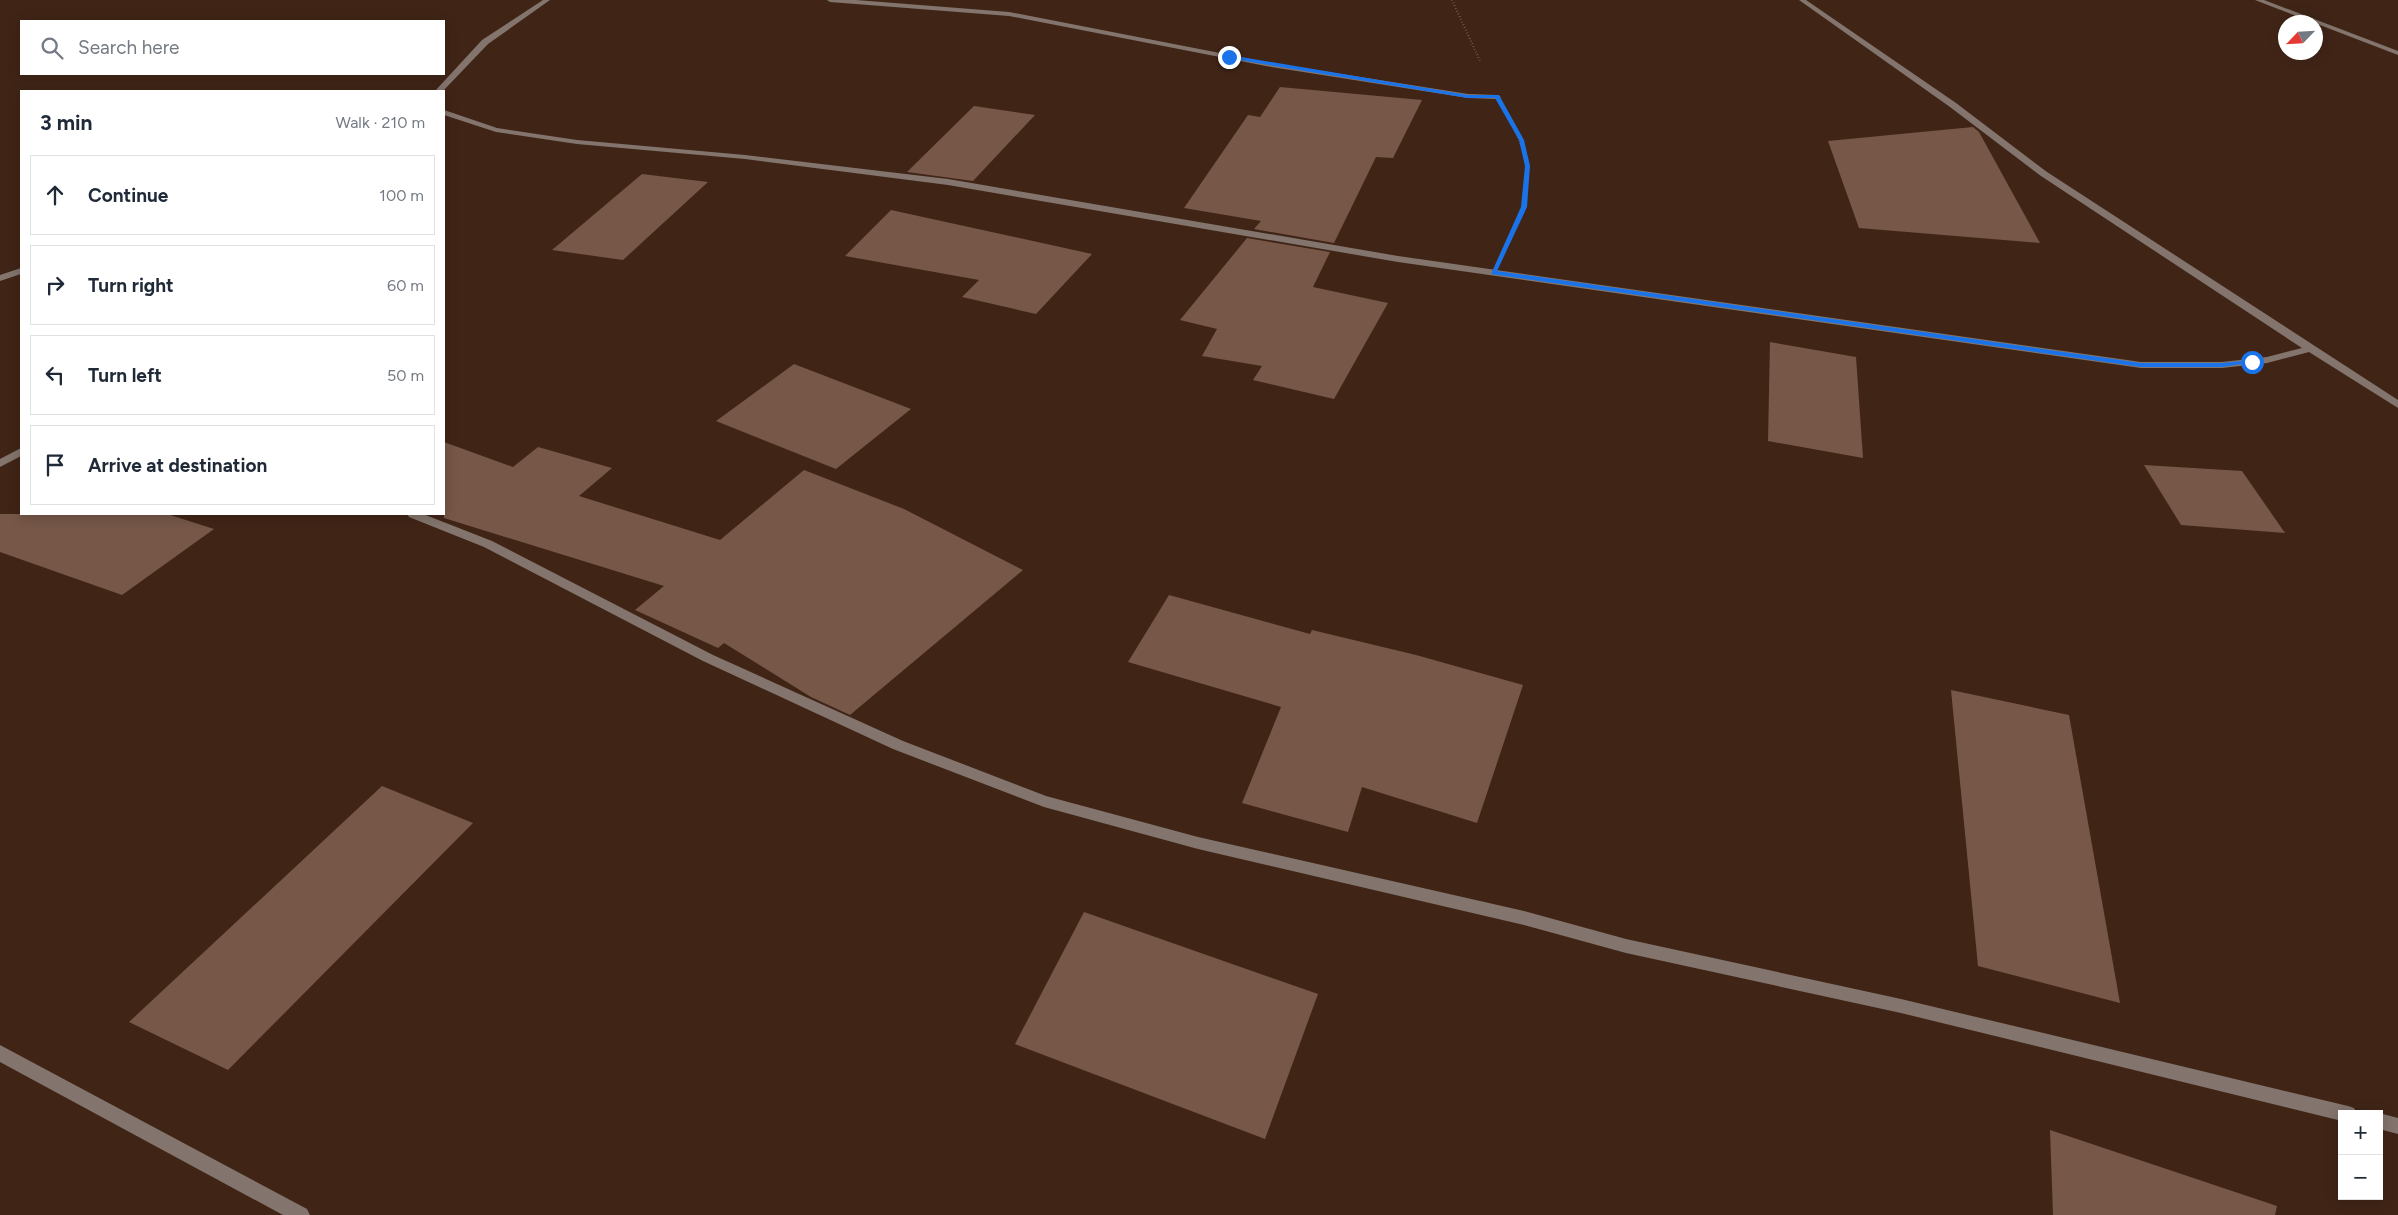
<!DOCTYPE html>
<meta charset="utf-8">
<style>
body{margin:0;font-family:Figtree,sans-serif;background:#f6f6f7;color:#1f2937}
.controls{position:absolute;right:15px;bottom:15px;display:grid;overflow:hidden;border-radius:0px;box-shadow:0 2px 12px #0003}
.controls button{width:45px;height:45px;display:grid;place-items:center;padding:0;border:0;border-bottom:1px solid #e0e1e3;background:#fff;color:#1f2937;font:25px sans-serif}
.compass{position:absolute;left:2278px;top:15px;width:45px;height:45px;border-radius:50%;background:#fff;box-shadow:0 2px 12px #0003;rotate:245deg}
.stop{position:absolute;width:15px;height:15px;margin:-11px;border:4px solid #1a73e8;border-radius:50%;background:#fff}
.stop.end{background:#1a73e8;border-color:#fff;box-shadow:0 1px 5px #0008}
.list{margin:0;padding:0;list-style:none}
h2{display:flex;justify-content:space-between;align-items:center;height:65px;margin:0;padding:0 20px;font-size:21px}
h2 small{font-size:16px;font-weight:400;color:#747a83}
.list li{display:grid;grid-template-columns:32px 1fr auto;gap:15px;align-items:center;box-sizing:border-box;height:80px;margin:0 10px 10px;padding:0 10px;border:1px solid #e0e1e3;border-radius:0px}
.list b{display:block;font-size:19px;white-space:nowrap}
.list em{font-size:16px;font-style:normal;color:#747a83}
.icon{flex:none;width:28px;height:28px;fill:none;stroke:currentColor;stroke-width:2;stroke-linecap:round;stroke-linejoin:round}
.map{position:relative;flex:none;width:2398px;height:1215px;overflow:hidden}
.search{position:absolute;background:#fff;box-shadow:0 2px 12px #0003;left:20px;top:20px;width:425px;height:55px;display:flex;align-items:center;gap:12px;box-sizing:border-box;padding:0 18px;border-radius:0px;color:#747a83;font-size:19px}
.panel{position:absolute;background:#fff;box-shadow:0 2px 12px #0003;left:20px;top:90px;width:425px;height:425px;border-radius:0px}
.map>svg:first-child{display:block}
.building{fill:#765748}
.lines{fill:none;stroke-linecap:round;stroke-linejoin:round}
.path-far1{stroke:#967f73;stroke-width:2;stroke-dasharray:0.5 2.5;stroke-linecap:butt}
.path{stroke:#967f73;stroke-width:2.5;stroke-dasharray:1 3;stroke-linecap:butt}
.minor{fill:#83756d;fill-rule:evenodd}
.route{fill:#1a73e8}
</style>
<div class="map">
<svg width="2398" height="1215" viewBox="0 0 2398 1215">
<rect width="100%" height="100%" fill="#402517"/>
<!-- building -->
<g class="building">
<path d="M1280 87 1422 100 1393 158 1376 157 1334 243 1254 229 1261 221 1184 208 1248 115 1260 117Z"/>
<path d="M974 106 1035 115 973 181 907 172Z"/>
<path d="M1973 127 1979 132 2040 243 1859 228 1828 141Z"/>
<path d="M642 174 708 182 623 260 552 250Z"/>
<path d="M891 210 1092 254 1036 314 962 297 979 280 845 256Z"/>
<path d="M1247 238 1330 252 1313 287 1388 303 1334 399 1253 380 1262 366 1202 356 1217 329 1180 320Z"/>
<path d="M1770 342 1856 357 1863 458 1768 441Z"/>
<path d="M794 364 911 409 836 469 716 421Z"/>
<path d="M444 442 513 467 538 447 612 468 579 496 720 540 804 470 904 509 1023 570 850 715 811 697 724 643 718 648 635 610 664 586 444 518Z"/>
<path d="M2144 465 2242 471 2285 533 2181 525Z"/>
<path d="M0 514H167L214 529 122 595 0 552Z"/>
<path d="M1169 595 1310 634 1312 630 1416 655 1523 685 1477 823 1362 787 1348 832 1242 803 1281 707 1128 662Z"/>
<path d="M1951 690 2069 715 2120 1003 1978 966Z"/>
<path d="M382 786 473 823 228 1070 129 1022Z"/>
<path d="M1084 912 1318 994 1265 1139 1015 1044Z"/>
<path d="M2050 1130 2277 1206 2275 1215H2053Z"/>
</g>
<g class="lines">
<!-- path-far1 -->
<g class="path-far1">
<path d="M1452 0 1480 61"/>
<path d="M1514 129C1526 151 1530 176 1525 201"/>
</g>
<!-- path -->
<path class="path" d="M1509 239 1521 215 1525 200"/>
<!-- minor -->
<g class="minor">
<path d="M543 0H550L488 44 443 91H435L482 40Z"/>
<path d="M827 0H856L1009 12 1266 62 1468 94 1497 95 1501 97 1497 99 1468 98 1266 66 1009 16 830 2Z"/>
<path d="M1799 0H1806L1956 103 2047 172 2398 400V408L2309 352 2267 363 2222 368H2141L1398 262 948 185 745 159 577 144 496 132 444 115V110L497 128 577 140 745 155 948 179 1398 256 2141 362H2222L2267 357 2302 348 2041 176 1950 107Z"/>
<path d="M2255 0H2264L2398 51V55Z"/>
<path d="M21 268V274L0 281V275Z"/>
<path d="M21 448V456L0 467V459Z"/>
<path d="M407 514H423L492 541 713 655 903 741 1046 796 1198 837 1524 911 1626 939 1901 999 2348 1106 2354 1108 2357 1114H2342V1121L1901 1013 1626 953 1524 925 1198 849 1044 807 893 749 703 661 484 547 409 517Z"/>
<path d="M0 1045 307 1209 310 1215H283L0 1062Z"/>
<path d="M2379 1113 2398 1118V1134L2379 1129V1114H2376Z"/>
</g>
</g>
<!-- route -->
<path class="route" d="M1229 55 1468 95H1499L1524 140 1530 166 1527 207 1497 271 2141 363H2222L2252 360 2255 362 2222 367H2141L1491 274 1521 207 1525 166 1519 140 1495 98H1468L1227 58Z"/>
</svg>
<div class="controls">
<button>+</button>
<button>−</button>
</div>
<svg class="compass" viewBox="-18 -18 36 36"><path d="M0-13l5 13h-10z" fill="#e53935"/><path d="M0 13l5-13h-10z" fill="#747a83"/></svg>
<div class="stop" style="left:2252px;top:362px"></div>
<div class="stop end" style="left:1229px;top:57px"></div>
<div class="search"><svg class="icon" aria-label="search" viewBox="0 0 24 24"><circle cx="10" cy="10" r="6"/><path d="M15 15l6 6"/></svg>Search here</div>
<section class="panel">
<h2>3 min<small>Walk · 210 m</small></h2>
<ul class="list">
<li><svg class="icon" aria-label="ahead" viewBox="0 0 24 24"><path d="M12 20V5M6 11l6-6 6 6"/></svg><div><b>Continue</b></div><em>100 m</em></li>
<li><svg class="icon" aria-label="right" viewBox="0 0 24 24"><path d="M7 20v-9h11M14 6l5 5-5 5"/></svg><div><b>Turn right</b></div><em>60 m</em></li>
<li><svg class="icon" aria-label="left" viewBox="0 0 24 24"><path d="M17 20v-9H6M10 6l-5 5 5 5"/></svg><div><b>Turn left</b></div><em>50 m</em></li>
<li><svg class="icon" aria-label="arrive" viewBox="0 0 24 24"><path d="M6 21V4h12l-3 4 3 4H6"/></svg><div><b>Arrive at destination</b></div></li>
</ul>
</section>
</div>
